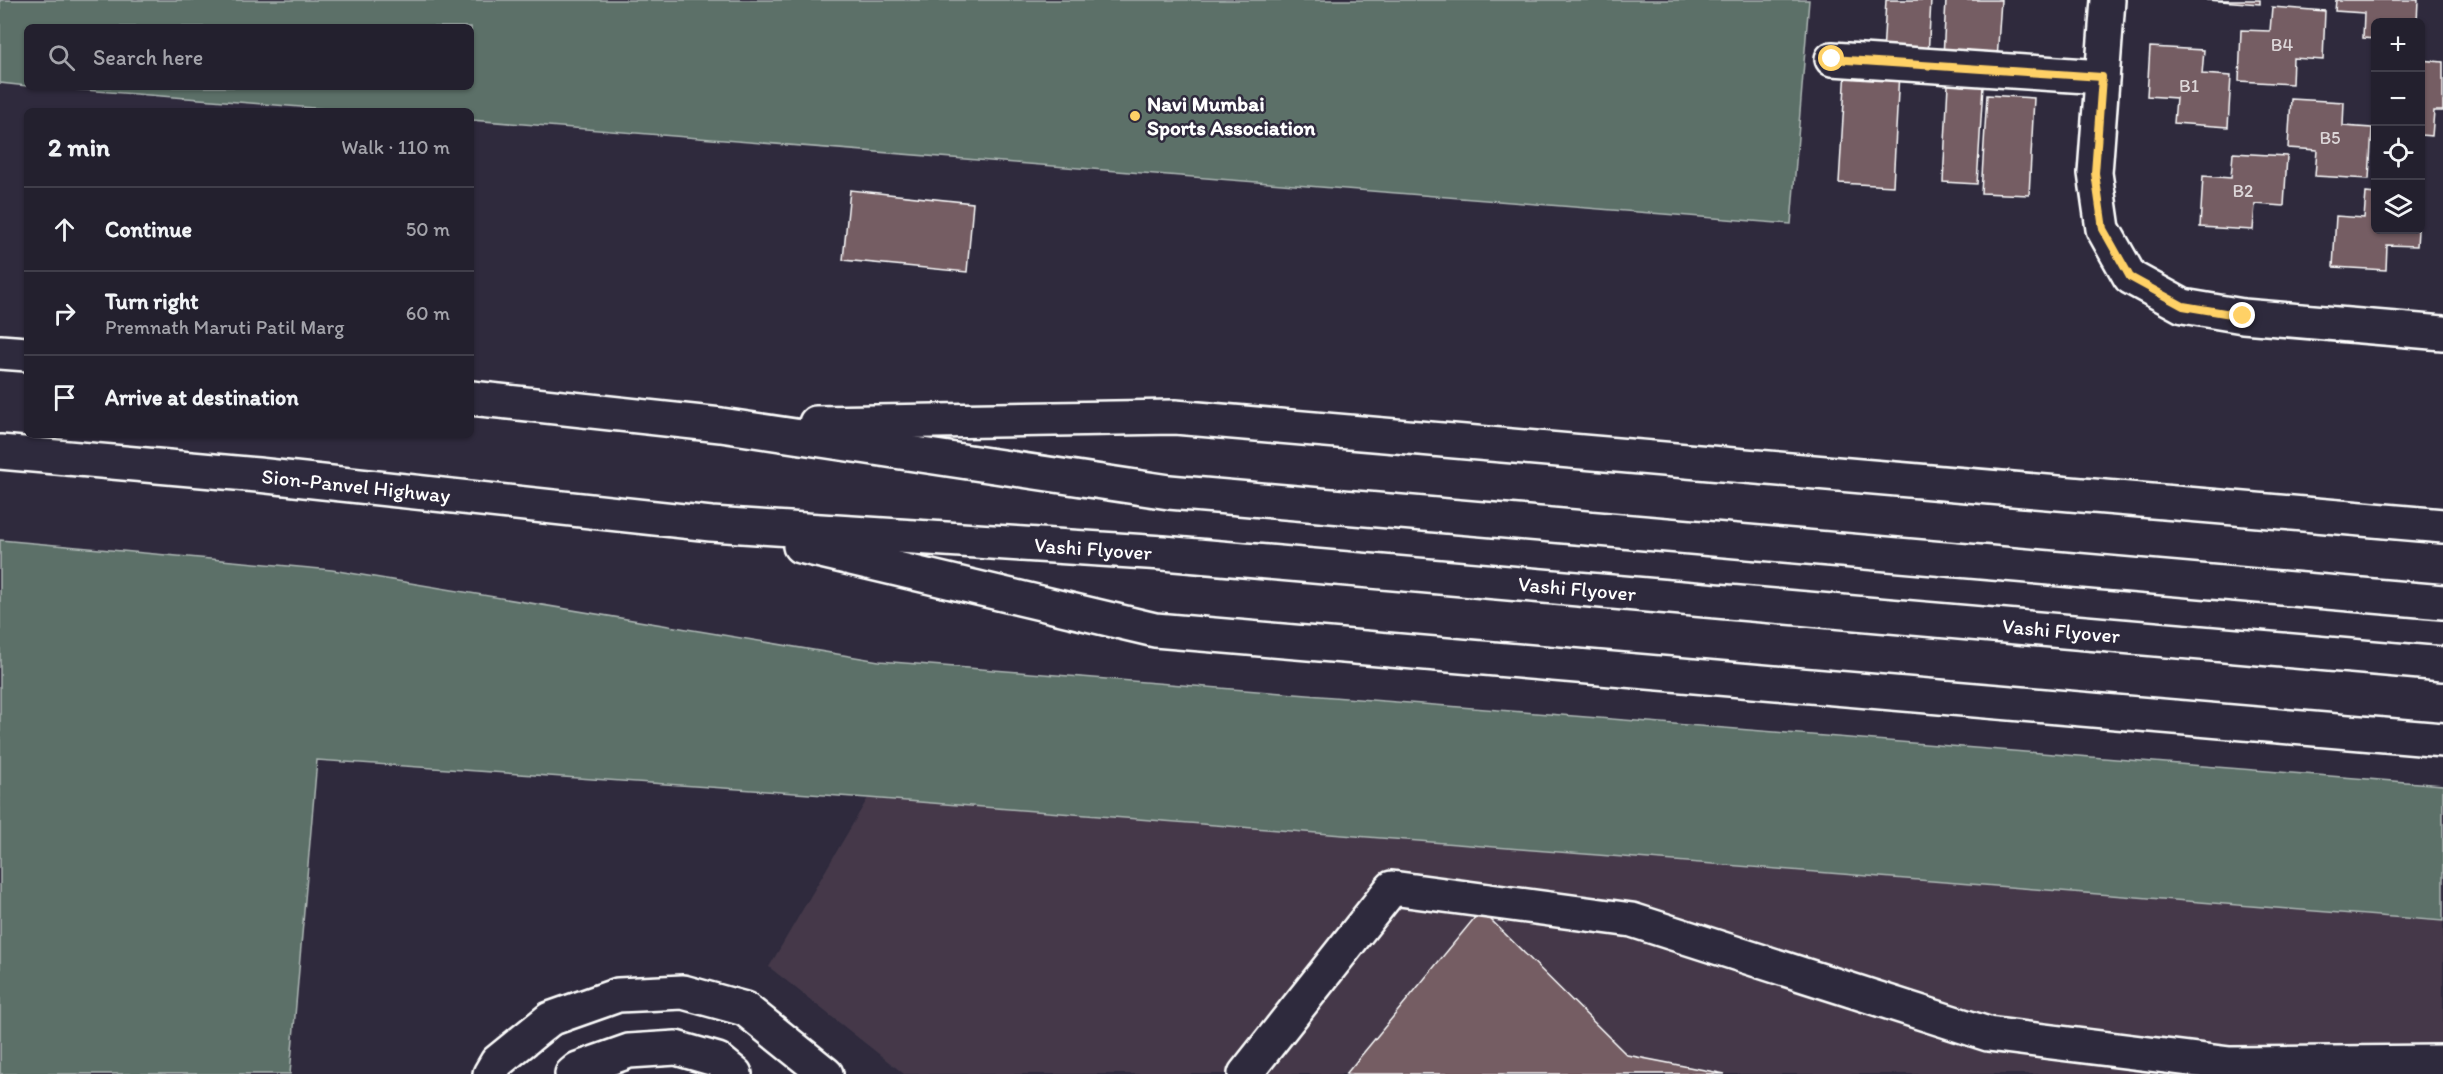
<!DOCTYPE html>
<meta charset="utf-8">
<style>
body{margin:0;font-family:Itim,sans-serif;background:#2f2d3a;color:#f1f3f6}
.controls{position:absolute;right:18px;top:18px;display:grid;overflow:hidden;border-radius:9px;box-shadow:0 2px 4px #0004}
.controls button{width:54px;height:54px;display:grid;place-items:center;padding:0;border:0;border-bottom:2px solid #403e4a;background:#23202e;color:#f1f3f6;font:30px sans-serif}
.stop{position:absolute;width:18px;height:18px;margin:-14px;border:4px solid #ffd166;border-radius:50%;background:#fff}
.stop.end{background:#ffd166;border-color:#fff;box-shadow:0 2px 6px #0008}
.list{margin:0;padding:0;list-style:none}
h2{display:flex;justify-content:space-between;align-items:center;height:78px;margin:0;padding:0 24px;font-size:26px}
h2 small{font-size:20px;font-weight:400;color:#a3a3aa}
.list li{display:grid;grid-template-columns:39px 1fr auto;gap:18px;align-items:center;box-sizing:border-box;height:84px;padding:0 24px;border-top:2px solid #403e4a}
.list b{display:block;font-size:22px;white-space:nowrap}
.list p{margin:0;font-size:20px;white-space:nowrap;color:#a3a3aa}
.list em{font-size:20px;font-style:normal;color:#a3a3aa}
.icon{flex:none;width:33px;height:33px;fill:none;stroke:currentColor;stroke-width:2;stroke-linecap:round;stroke-linejoin:round}
.map{position:relative;flex:none;width:2443px;height:1074px;overflow:hidden}
.search{position:absolute;background:#23202e;box-shadow:0 2px 4px #0004;left:24px;top:24px;width:450px;height:66px;display:flex;align-items:center;gap:15px;box-sizing:border-box;padding:0 21px;border-radius:9px;color:#a3a3aa;font-size:22px}
.panel{position:absolute;background:#23202e;box-shadow:0 2px 4px #0004;left:24px;top:108px;width:450px;height:330px;border-radius:9px}
.map>svg:first-child{display:block}
.built{fill:#443949}
.green{fill:#5b6f68;stroke:#adb7b4;stroke-width:1.5}
.building{fill:#745d64;stroke:#fff;stroke-width:1.5}
.lines{fill:none;stroke-linecap:round;stroke-linejoin:round}
.minor-casing{stroke:#fff;stroke-width:38}
.highway-casing{stroke:#fff;stroke-width:38}
.minor{stroke:#2f2a3d;stroke-width:33}
.highway{stroke:#2f2a3d;stroke-width:33}
.route{stroke:#ffd166;stroke-width:8}
.poi-dot{fill:#ffd166;stroke:#2f2a3d;stroke-width:2}
.labels{text-anchor:middle;stroke-width:5;stroke-linejoin:round;paint-order:stroke}
.number-label{font-size:18px;fill:#dcd6d8}
.poi-label{font-size:21px;font-weight:bold;fill:#fff;stroke:#2f2a3d;text-anchor:start}
.street-label{font-size:21px;fill:#fff;stroke:#2f2a3d}
</style>
<div class="map">
<svg width="2443" height="1074" viewBox="0 0 2443 1074">
<rect width="100%" height="100%" fill="#2f2a3d"/>
<filter id="ink" filterUnits="userSpaceOnUse"><feTurbulence type="fractalNoise" baseFrequency=".0167" numOctaves="2"/><feDisplacementMap in="SourceGraphic" scale="12" xChannelSelector="R" yChannelSelector="G"/><feConvolveMatrix kernelMatrix="1 2 1 2 8 2 1 2 1" color-interpolation-filters="sRGB"/></filter>
<g filter="url(#ink)">
<!-- built -->
<path class="built" d="M868 798 2443 921V1074H904L769 967Z"/>
<!-- green -->
<g class="green">
<path d="M0 0H1809L1791 224 471 120V111H352L46 87H471V27H27V86L0 83Z"/>
<path d="M0 540 332 570 879 661 2443 785V921L868 798 317 760 290 1074H0Z"/>
</g>
<!-- building -->
<g class="building">
<path d="M1886 0H1931L1928 57 1883 55Z"/>
<path d="M1946 0H2001L1997 60 1943 57Z"/>
<path d="M2207 0H2260V4Z"/>
<path d="M2336 0H2418L2417 22H2376V39L2363 38 2364 13 2335 11Z"/>
<path d="M2272 7 2325 11 2323 60 2293 58 2292 84 2239 81 2241 30 2270 31Z"/>
<path d="M2150 47 2204 50 2202 74 2231 76 2228 127 2174 123 2176 98 2147 96Z"/>
<path d="M2420 60 2443 62V111H2434L2432 136 2420 135Z"/>
<path d="M1846 69 1899 72 1893 186 1839 183Z"/>
<path d="M1948 84 1983 86 1977 184 1943 182Z"/>
<path d="M1987 95 2034 98 2029 195 1981 193Z"/>
<path d="M2291 99 2344 102 2343 126 2372 128 2369 179 2315 176 2317 150 2288 148Z"/>
<path d="M2233 153 2287 156 2284 206 2255 204 2253 230 2200 227 2203 176 2231 178Z"/>
<path d="M850 190 973 203 967 272 843 260Z"/>
<path d="M2366 193 2376 194V230H2418L2417 246 2387 245 2386 270 2333 267 2336 216 2364 218Z"/>
<path d="M1481 910 1627 1055 1725 1074H1346Z"/>
</g>
<g class="lines">
<!-- minor casing -->
<g class="minor-casing">
<g id="minor">
<path d="M2108 0 2095 173 2103 229 2130 277 2183 306 2243 316 2443 333"/>
<path d="M1832 59 2102 77"/>
<path d="M490 1074 497 1062 550 1019 618 995 683 992 745 1009 826 1074"/>
<path d="M572 1074 578 1069 629 1051 676 1048 718 1060 735 1074"/>
<path d="M1245 1074 1392 888 1632 920 1988 1034 2230 1064 2443 1062"/>
</g>
</g>
<!-- highway casing -->
<g class="highway-casing">
<g id="highway">
<path d="M0 352 27 354"/>
<path d="M471 398 721 425 1169 492 2443 602"/>
<path d="M816 423 1175 417 2443 526"/>
<path d="M0 452 258 475 711 524 1163 553 2443 664"/>
<path d="M800 546 1155 630 2443 740"/>
</g>
</g>
<!-- minor -->
<use href="#minor" class="minor"/>
<!-- highway -->
<use href="#highway" class="highway"/>
</g>
</g>
<g class="lines" filter="url(#ink)">
<!-- route -->
<path class="route" d="M1832 59 2102 77 2095 173 2103 229 2130 277 2183 306 2243 316"/>
</g>
<!-- markers -->
<circle class="poi-dot" cx="1135" cy="116" r="6"/>
<g class="labels">
<!-- number labels -->
<g class="number-label">
<text x="2282" y="51">B4</text>
<text x="2189" y="92">B1</text>
<text x="2330" y="144">B5</text>
<text x="2243" y="197">B2</text>
</g>
<!-- poi labels -->
<g class="poi-label">
<text x="1147" y="111">Navi Mumbai<tspan x="1147" dy="24">Sports Association</tspan></text>
</g>
<!-- street labels -->
<g class="street-label">
<text transform="translate(356 486) rotate(6)" y="7">Sion-Panvel Highway</text>
<text transform="translate(1093 549) rotate(4)" y="7">Vashi Flyover</text>
<text transform="translate(1577 589) rotate(5)" y="7">Vashi Flyover</text>
<text transform="translate(2061 631) rotate(5)" y="7">Vashi Flyover</text>
</g>
</g>
</svg>
<div class="controls">
<button>+</button>
<button>−</button>
<button><svg class="icon" aria-label="locate" viewBox="0 0 24 24"><circle cx="12" cy="12" r="6"/><path d="M12 2v4M12 18v4M2 12h4M18 12h4"/></svg></button>
<button><svg class="icon" aria-label="layers" viewBox="0 0 24 24"><path d="M12 4l9 5-9 5-9-5zM3 14l9 5 9-5"/></svg></button>
</div>
<div class="stop" style="left:1832px;top:59px"></div>
<div class="stop end" style="left:2243px;top:316px"></div>
<div class="search"><svg class="icon" aria-label="search" viewBox="0 0 24 24"><circle cx="10" cy="10" r="6"/><path d="M15 15l6 6"/></svg>Search here</div>
<section class="panel">
<h2>2 min<small>Walk · 110 m</small></h2>
<ul class="list">
<li><svg class="icon" aria-label="ahead" viewBox="0 0 24 24"><path d="M12 20V5M6 11l6-6 6 6"/></svg><div><b>Continue</b></div><em>50 m</em></li>
<li><svg class="icon" aria-label="right" viewBox="0 0 24 24"><path d="M7 20v-9h11M14 6l5 5-5 5"/></svg><div><b>Turn right</b><p>Premnath Maruti Patil Marg</p></div><em>60 m</em></li>
<li><svg class="icon" aria-label="arrive" viewBox="0 0 24 24"><path d="M6 21V4h12l-3 4 3 4H6"/></svg><div><b>Arrive at destination</b></div></li>
</ul>
</section>
</div>
